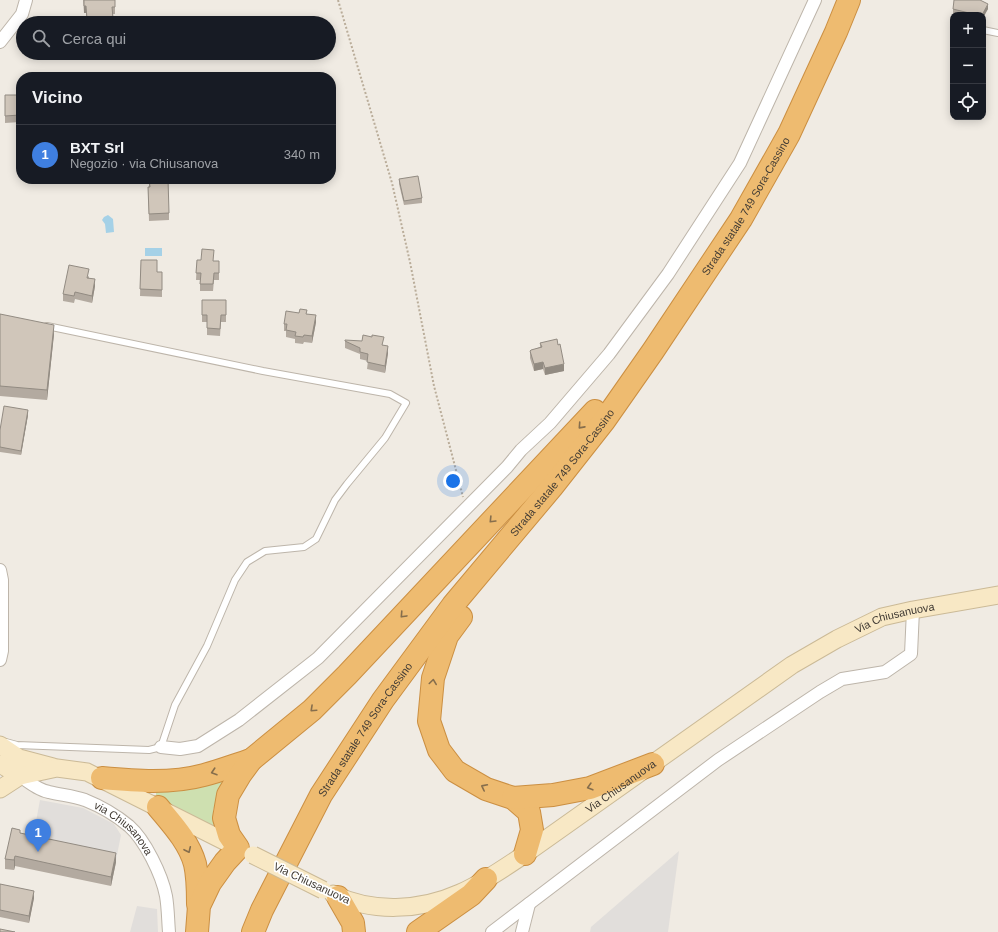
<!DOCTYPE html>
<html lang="it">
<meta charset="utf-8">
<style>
body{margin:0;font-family:Arial,sans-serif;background:#242831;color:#f1f3f6}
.controls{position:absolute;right:12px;top:12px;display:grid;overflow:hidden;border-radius:8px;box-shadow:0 2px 10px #0003}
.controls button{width:36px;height:36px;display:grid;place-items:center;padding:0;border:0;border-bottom:1px solid #363941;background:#171b24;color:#f1f3f6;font:20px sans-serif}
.you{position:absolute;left:453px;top:481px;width:14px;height:14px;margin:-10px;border:3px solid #fff;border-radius:50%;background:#1a73e8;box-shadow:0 0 0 6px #1a73e833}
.badge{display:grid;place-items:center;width:26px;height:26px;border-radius:50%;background:#8c9099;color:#fff;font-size:13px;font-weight:700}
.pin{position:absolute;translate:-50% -33px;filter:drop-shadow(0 1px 2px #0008)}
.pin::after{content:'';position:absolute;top:21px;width:14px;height:12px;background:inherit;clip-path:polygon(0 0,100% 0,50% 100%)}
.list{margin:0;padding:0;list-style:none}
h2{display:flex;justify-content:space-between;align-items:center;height:52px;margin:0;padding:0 16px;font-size:17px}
h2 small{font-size:13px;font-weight:400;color:#9ea1a6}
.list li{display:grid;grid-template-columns:26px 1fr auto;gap:12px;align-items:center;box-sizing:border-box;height:60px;padding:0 16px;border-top:1px solid #363941}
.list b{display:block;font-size:15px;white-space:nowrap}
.list p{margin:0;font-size:13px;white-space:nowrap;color:#9ea1a6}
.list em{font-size:13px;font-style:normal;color:#9ea1a6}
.icon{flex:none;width:22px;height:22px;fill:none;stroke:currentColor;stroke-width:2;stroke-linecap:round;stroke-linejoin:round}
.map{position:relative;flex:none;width:998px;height:932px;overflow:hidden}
.search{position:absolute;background:#171b24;box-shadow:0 2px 10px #0003;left:16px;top:16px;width:320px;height:44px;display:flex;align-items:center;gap:10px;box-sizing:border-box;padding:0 14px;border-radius:22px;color:#9ea1a6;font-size:15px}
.panel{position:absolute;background:#171b24;box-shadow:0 2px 10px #0003;left:16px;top:72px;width:320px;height:112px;border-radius:16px}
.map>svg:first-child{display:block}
.green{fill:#cee0b0}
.parking{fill:#e1dedb}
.water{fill:#a5d1e7}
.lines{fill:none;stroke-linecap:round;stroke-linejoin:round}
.lane-casing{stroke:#bdb5aa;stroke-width:8}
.street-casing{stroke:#bdb5aa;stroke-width:14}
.secondary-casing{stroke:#cbba97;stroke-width:19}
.highway-casing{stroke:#cb8f42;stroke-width:24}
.path{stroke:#baad9a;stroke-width:2;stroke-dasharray:2 2;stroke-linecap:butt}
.lane{stroke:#fff;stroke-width:6}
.street{stroke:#fff;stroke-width:12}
.secondary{stroke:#f8e8c5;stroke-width:17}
.highway{stroke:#eebb70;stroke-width:22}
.secondary-bridge-casing{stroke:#cbba97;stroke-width:19;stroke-linecap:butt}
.secondary-bridge{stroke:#f8e8c5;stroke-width:17}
.wall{fill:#b3aaa0}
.shaded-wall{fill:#928b82}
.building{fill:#d0c6ba;stroke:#928b82}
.oneway{stroke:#866e4c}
.labels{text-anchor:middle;stroke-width:3.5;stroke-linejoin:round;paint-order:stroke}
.street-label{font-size:11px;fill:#413b34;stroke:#fff}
</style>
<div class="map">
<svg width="998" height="932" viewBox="0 0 998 932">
<rect width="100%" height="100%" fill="#f0ebe3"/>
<!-- green -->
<path class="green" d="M226 778 213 810 216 828 156 798V792Z"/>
<!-- parking -->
<g class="parking">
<path d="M40 800 83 808 114 824 121 835 116 860 32 843Z"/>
<path d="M679 851 668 932H590L591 927Z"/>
<path d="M137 906 157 909 158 932H130Z"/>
</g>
<!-- water -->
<g class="water">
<path d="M108 215 113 219 114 232 106 233 105 224 102 220 104 217Z"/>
<rect x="145" y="248" width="17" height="8"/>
</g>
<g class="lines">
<!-- lane casing -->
<g class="lane-casing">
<g id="lane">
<path d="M983 30 998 33"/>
<path d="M6 742 17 745 149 750 161 747 175 705 207 646 235 580 247 562 265 551 304 547 316 539 335 500 347 484 385 438 406 403 390 394 263 371 47 326"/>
</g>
</g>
<!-- street casing -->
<g class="street-casing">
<g id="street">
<path d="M0 42 22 14 26 0"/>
<path d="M0 570 2 580V651L0 660"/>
<path d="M161 747 180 749 198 746 239 720 318 658 507 467 521 450 550 423 609 354 668 274 740 163 815 0"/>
<path id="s1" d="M20 776C29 782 38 790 49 792 61 795 73 796 85 800 100 806 117 816 129 826 145 840 162 875 166 896 168 907 168 920 169 932"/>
<path d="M492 932 718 760 820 692 842 679 885 672 911 654 913 610"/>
<path d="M522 932 529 904"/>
</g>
</g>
<!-- secondary casing -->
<g class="secondary-casing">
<g id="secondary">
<path d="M0 745 19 758 53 767"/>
<path d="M0 764 20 776"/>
<path d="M0 789 20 776 57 768 87 772 238 848"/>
<path id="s2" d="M333 894C372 913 420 911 460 893 483 883 504 868 525 854L792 665 837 639 882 617 913 610 998 595"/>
</g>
</g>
<!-- highway casing -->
<g class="highway-casing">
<g id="highway">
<path d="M461 617 447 636 433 678 429 721 439 750 455 771 486 789 513 798 529 812 532 830 525 854"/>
<path d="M102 778C135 781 171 784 204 775 220 771 235 765 251 760"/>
<path d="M513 798 553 795 590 788 653 764"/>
<path d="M158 807C172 824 189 842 195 864 198 877 198 891 198 904"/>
<path d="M338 897 353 923 354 932"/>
<path d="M197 932 199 906 210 883 225 862 238 848 229 835 224 818 228 795 240 775 251 760 312 710 347 675 595 411"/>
<path id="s3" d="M253 932 262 910 321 795 383 700 453 605 552 487 604 421 653 351 741 219 789 134 836 32 849 0"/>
<path d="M418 932 471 895 486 879"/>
</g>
</g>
<!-- path -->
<path class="path" d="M338 0 392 183 410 262 434 386 463 497"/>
<!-- lane -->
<use href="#lane" class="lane"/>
<!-- street -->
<use href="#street" class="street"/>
<!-- secondary -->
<use href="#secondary" class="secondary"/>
<!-- highway -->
<use href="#highway" class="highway"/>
<!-- secondary-bridge casing -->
<g class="secondary-bridge-casing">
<path id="secondary-bridge" d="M253 855 323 890"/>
</g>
<!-- secondary-bridge -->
<use href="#secondary-bridge" class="secondary-bridge"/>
</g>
<!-- wall -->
<g class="wall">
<path d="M83 0H115V14H113V23H87L86 13H84Z"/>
<path d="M953 9H988L983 15H957L953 14Z"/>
<path d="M21 91V125L20 122 5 123V95H20Z"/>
<path d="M149 179 169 213V220L149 221 148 187H149Z"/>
<path d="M399 179 422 198V203L404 205 399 184Z"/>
<path d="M141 260 157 272H162V297L140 296Z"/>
<path d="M197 260 214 261 219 268V280H214L213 291H200V280H196Z"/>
<path d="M89 276V278L95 286 92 303 75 299 74 303 63 301V294Z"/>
<path d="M202 300H226V322H221L220 336 207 335V322H202Z"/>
<path d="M0 314 54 334 47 400 0 396Z"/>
<path d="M307 314 316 322 312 343 304 342 303 344 295 343V339L286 337V331H284V324Z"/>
<path d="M345 341 383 345 388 353 385 373 367 369 368 361 360 359V354L345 348Z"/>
<path d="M540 343 564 371 545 375 543 369 534 371 530 358V351L540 347Z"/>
<path d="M28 415 21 455 0 452V430Z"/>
<path d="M20 833 116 862 111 886 15 866 14 870 5 869V859Z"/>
<path d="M0 884 34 898 29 923 0 917Z"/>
</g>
<!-- shaded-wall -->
<g class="shaded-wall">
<path d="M988 4V9L983 18V15H982Z"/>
<rect x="84" y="6" width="2" height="7"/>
<path d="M95 279V286L92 303V296Z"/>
<path d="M316 315V322L312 343V336Z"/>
<path d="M54 325V334L47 400V390Z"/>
<path d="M388 346V353L385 373V366Z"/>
<path d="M543 362V369L534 371V364Z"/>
<path d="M564 364V371L545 375V368Z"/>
<path d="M28 410V415L21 455V451Z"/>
<path d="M116 853V862L111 886V877Z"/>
<path d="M15 856V866L14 870V860Z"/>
<path d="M34 891V898L29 923V916Z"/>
</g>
<!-- building -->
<g class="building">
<path d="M84 0H115V7H112L113 18 87 19 86 6H84Z"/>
<path d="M954 0H980L988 4 982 15H976L973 14 953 9Z"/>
<path d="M20 91H21V118L20 115 5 116V95H20Z"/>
<path d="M418 176 422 198 404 201 399 179Z"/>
<path d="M149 179H168L169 213 149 214 148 187H150Z"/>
<path d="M202 249 214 250 213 261H219V273H214L213 284H200L201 273H196L197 260H201Z"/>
<path d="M141 260H157V272H162V290L140 289Z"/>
<path d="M69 265 89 269 87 278 95 279 92 296 75 292 74 296 63 294Z"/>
<path d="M202 300H226V315H221L220 329 207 328V315H202Z"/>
<path d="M300 309 307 310 306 314 316 315 312 336 304 335 303 337 295 336 296 332 286 330 287 324H284L286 311 299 313Z"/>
<path d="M0 314 54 325 47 390 0 386Z"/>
<path d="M363 335 372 337V335L384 337 382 345 388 346 385 366 367 362 368 354 360 352V348L345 341V340L362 341Z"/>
<path d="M557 339 558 345 560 344 564 364 545 368 543 362 534 364 530 351 531 350 542 347 540 343Z"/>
<path d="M4 406 28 410 21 451 0 447V430Z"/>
<path d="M12 828 20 830V833L116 853 111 877 15 856 14 860 5 859Z"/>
<path d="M0 884 34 891 29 916 0 910Z"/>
<path d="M0 929 15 932H0Z"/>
</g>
<!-- one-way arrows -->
<defs><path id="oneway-chevron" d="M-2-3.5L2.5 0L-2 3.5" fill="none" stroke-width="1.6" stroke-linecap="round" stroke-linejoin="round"/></defs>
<g class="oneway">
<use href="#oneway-chevron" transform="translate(581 426) rotate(132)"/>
<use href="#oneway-chevron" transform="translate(492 520) rotate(134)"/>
<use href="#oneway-chevron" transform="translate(403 615) rotate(133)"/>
<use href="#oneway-chevron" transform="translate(433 682) rotate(-82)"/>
<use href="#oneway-chevron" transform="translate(313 709) rotate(137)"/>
<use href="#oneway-chevron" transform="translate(214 772) rotate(162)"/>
<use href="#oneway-chevron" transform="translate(484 787) rotate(-153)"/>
<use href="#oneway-chevron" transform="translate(590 787) rotate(164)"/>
<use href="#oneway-chevron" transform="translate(188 850) rotate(65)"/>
</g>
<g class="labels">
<!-- street labels -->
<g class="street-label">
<text dy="4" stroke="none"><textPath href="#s3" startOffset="880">Strada statale 749 Sora-Cassino</textPath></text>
<text dy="4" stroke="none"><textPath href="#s3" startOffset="556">Strada statale 749 Sora-Cassino</textPath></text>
<text dy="4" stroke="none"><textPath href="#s2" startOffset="648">Via Chiusanuova</textPath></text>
<text dy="4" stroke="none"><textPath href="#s3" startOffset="232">Strada statale 749 Sora-Cassino</textPath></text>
<text dy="4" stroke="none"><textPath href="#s2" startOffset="324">Via Chiusanuova</textPath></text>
<text dy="4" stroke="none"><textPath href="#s1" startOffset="119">via Chiusanova</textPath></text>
<text transform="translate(312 883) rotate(25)" y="4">Via Chiusanuova</text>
</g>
</g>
</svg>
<div class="controls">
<button>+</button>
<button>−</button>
<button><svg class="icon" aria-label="locate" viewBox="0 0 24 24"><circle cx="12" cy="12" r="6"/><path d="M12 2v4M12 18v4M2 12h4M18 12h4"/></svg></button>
</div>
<div class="you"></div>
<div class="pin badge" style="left:38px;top:852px;background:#3f7fe0">1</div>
<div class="search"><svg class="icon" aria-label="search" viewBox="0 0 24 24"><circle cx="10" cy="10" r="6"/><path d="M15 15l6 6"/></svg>Cerca qui</div>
<section class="panel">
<h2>Vicino<small></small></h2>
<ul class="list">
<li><span class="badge" style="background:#3f7fe0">1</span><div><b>BXT Srl</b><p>Negozio · via Chiusanova</p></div><em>340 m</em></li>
</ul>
</section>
</div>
